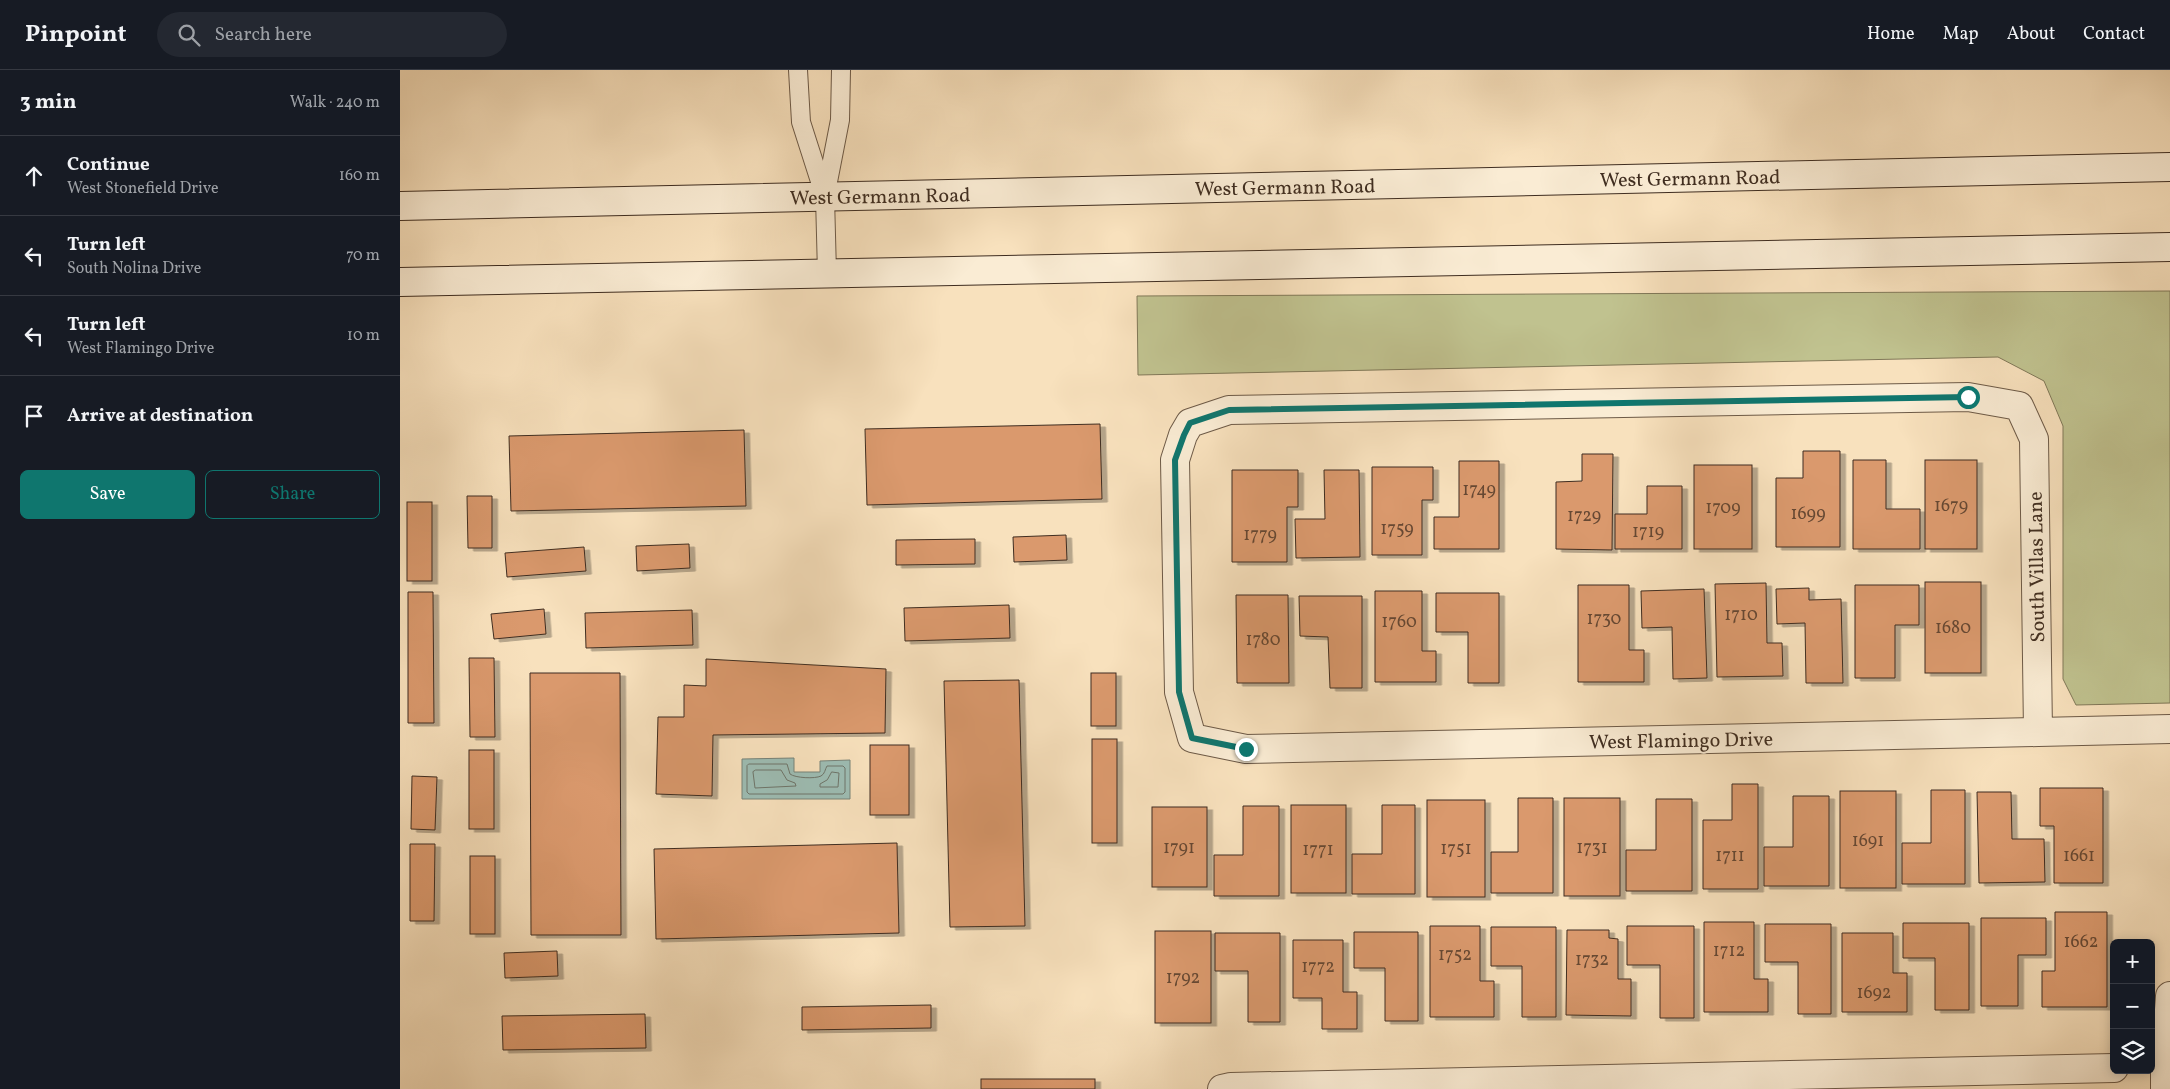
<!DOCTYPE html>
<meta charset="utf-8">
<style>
body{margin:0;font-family:Vollkorn,serif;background:#242831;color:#f1f3f6}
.controls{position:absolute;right:15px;bottom:15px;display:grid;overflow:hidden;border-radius:8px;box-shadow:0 2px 12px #0003}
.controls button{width:45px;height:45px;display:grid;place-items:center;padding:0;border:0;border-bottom:1px solid #363941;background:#171b24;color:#f1f3f6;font:25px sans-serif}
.stop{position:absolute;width:15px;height:15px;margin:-11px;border:4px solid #0f766e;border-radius:50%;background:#fff}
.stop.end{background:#0f766e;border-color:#fff;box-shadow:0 1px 5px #0008}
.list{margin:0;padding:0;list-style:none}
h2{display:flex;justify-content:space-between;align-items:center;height:65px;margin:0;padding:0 20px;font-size:21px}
h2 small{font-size:16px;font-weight:400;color:#9ea1a6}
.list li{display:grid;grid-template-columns:32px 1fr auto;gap:15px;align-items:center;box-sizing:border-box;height:80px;padding:0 20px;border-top:1px solid #363941}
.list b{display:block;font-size:19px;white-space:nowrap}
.list p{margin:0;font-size:16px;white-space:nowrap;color:#9ea1a6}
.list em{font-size:16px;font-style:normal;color:#9ea1a6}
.actions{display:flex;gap:10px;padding:15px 20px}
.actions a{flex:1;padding:11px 0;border:1px solid #0f766e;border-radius:8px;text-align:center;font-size:18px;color:#0f766e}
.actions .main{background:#0f766e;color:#fff}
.icon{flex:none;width:28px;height:28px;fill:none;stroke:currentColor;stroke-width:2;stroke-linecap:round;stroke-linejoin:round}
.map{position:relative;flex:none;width:1770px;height:1019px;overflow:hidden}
header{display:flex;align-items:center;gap:30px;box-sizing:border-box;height:70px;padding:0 25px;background:#171b24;border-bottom:1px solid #363941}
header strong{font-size:24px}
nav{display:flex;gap:28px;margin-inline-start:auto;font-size:18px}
.search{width:350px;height:45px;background:#242831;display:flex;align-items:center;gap:12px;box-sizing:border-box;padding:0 18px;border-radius:28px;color:#9ea1a6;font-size:19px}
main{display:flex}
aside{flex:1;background:#171b24}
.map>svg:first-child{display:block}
.green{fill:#c0c28f;stroke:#807858}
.water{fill:#9dbdb4;stroke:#778379}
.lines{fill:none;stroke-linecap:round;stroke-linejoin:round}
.shore{stroke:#6e756a;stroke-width:1}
.building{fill:#da996d;stroke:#3f2d20;filter:url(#shadow)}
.lane-casing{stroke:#6d5a47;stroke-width:20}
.street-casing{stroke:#6d5a47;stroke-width:30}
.secondary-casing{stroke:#3f2d20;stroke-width:30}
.lane{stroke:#faecd4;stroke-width:18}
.street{stroke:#faecd4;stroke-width:28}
.secondary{stroke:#faecd4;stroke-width:28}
.route{stroke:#0f766e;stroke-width:6}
.labels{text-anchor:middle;stroke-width:4;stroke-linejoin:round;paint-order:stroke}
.number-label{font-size:18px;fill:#664833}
.street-label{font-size:20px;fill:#3f2d20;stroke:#faecd4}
</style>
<header>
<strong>Pinpoint</strong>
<div class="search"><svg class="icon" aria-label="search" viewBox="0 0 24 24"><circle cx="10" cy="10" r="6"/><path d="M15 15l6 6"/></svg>Search here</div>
<nav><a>Home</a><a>Map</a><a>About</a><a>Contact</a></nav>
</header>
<main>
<aside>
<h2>3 min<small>Walk · 240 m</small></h2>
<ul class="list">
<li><svg class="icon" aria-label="ahead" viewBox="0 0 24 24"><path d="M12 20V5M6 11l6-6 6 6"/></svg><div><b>Continue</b><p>West Stonefield Drive</p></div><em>160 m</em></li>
<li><svg class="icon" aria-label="left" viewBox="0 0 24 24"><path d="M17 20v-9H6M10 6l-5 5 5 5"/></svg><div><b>Turn left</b><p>South Nolina Drive</p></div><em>70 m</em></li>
<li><svg class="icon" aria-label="left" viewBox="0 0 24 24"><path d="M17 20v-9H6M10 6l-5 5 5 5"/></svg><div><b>Turn left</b><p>West Flamingo Drive</p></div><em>10 m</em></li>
<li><svg class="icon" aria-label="arrive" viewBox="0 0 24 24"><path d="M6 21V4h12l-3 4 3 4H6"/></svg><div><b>Arrive at destination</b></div></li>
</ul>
<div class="actions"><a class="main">Save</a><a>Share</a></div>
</aside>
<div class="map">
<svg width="1770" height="1019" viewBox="0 0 1770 1019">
<defs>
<filter id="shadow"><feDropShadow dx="5.5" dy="3" stdDeviation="0" flood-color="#0004"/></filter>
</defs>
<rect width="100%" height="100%" fill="#f8e1bd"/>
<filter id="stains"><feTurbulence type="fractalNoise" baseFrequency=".004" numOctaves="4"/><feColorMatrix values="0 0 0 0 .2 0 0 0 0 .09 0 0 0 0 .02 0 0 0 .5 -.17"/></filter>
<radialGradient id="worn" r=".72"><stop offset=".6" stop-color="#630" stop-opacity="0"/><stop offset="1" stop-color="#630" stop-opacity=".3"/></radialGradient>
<!-- green -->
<path class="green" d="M1770 221V633L1676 635 1663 609V356L1644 311 1598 287 738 305 737 226Z"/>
<!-- water -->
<path class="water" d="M394 688V702H420V691L450 690V729H342V689Z"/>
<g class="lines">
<!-- shore -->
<g class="shore">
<path d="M349 694H387L390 704C395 708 415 709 421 706 425 704 425 699 427 696H443L445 698V722L443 724H349L347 722V696Z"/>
<path d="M356 700H381L387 710 395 713 396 716 355 718 353 702Z"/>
<path d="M432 702 439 703 438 717H420V714L427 710Z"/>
</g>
</g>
<!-- building -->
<g class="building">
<path d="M700 354 702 429 467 435 465 359Z"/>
<path d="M344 360 346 436 111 441 109 366Z"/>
<path d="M1403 381H1440V477H1376V408H1403Z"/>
<path d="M1182 384H1213L1212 480 1156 479V412L1182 411Z"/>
<path d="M1453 390H1486V439H1520V479H1453Z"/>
<rect x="1525" y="390" width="52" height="89"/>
<path d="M1059 391H1099V479H1034V447H1059Z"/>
<rect x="1294" y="395" width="58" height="84"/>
<path d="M972 397H1033V430H1022V485H972Z"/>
<path d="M832 400H898V437H887V492H832Z"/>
<path d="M924 400H959L960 487 896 488 895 449H925Z"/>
<path d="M1247 416H1282V479H1215V444H1247Z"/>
<path d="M67 426H92V478H68Z"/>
<rect x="7" y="432" width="25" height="79"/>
<path d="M666 465 667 490 614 492 613 467Z"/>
<path d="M575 469V494L496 495V470Z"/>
<path d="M289 474 290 498 237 501 236 476Z"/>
<path d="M184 477 186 501 107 507 105 483Z"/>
<rect x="1525" y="512" width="56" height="91"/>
<path d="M1366 513 1367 573H1382L1383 606 1317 607 1315 514Z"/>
<path d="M1178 515H1229V580H1244V612H1178Z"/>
<path d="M1455 515H1519V555H1495V608H1455Z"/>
<path d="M1409 518V530L1441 529 1443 613H1406L1405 553 1377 554 1376 519Z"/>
<path d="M1304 519 1307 608 1273 609 1272 557 1242 558 1241 521Z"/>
<path d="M975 521H1022V581H1036V612H975Z"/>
<path d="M8 522H33L34 653H8Z"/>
<path d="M1036 523H1099V613H1068V562H1036Z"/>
<path d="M836 525H888L889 613H837Z"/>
<path d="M899 526H962V618H930L928 567 900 566Z"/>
<path d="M609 535 610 568 505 571 504 538Z"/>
<path d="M144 539 146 564 94 569 91 544Z"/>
<path d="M292 540 293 575 186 578 185 543Z"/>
<path d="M69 588H94L95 667H70Z"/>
<path d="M306 589 486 599 485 663 313 665 312 726 256 724 258 647H284V615L306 616Z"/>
<path d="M130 603H220L221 865H131Z"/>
<rect x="691" y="603" width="25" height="53"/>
<path d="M619 610 625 856 550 857 544 611Z"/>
<rect x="692" y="669" width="25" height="104"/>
<rect x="470" y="675" width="39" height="70"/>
<rect x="69" y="680" width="25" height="79"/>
<path d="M12 706 37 707 35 760 11 759Z"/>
<path d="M1332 714H1358V819H1303V750H1332Z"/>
<path d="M1640 718H1703V813H1654V756H1640Z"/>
<path d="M1531 720H1565V814H1502V773H1531Z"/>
<rect x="1440" y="721" width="56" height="97"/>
<path d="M1577 722H1611L1612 769H1644L1645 812 1579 813Z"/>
<path d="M1393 726H1429V816H1364V777H1393Z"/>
<path d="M1118 728H1153V823H1091V782H1118Z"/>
<rect x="1164" y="728" width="56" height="98"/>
<path d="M1256 729H1292V821H1226V780H1256Z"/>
<rect x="1027" y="730" width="58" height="97"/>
<rect x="891" y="735" width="55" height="88"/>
<path d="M982 735H1015V824H952V784H982Z"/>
<path d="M843 736H879V826H814V785H843Z"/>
<rect x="752" y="737" width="55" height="80"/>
<path d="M497 773 499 863 256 869 254 779Z"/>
<path d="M10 774H35L34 851H10Z"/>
<rect x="70" y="786" width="25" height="78"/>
<path d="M1655 842H1707V937H1642V901H1655Z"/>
<path d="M1581 848H1646V885H1618V936H1581Z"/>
<path d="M1304 852H1354V909H1368V942H1304Z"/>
<path d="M1503 853H1569V940H1535V888H1503Z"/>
<path d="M1365 854H1431V944H1398V892H1365Z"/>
<path d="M1030 856H1080V911H1094V947H1030Z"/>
<path d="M1227 856H1294V948H1260V895H1227Z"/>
<path d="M1091 857H1156V947H1122V896H1091Z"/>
<path d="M1167 860H1209V868L1218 869V909H1231V946L1166 945Z"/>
<rect x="755" y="861" width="56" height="92"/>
<path d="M954 862H1018V951H985V898H954Z"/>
<path d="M815 863H880V952H848V901H815Z"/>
<path d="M1442 863H1493V903H1507V942H1442Z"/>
<path d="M893 870H943V922H957V959H922V928H893Z"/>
<path d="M157 881 158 906 105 908 104 883Z"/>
<path d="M531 935V958L402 960V937Z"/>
<path d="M245 944 246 978 103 980 102 946Z"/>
<rect x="581" y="1009" width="114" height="10"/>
</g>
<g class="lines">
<!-- lane casing -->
<g class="lane-casing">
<g id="lane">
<path d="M398 0 401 52 425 127"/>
<path d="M427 203 425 127 440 50 441 0"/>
</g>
</g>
<!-- street casing -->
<g class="street-casing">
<g id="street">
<path d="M1638 662 1634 369 1619 336 1568 327 829 340 790 353 783 365 775 390 779 622 792 668 846 679 1638 662 1770 659"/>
<path d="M822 1019 831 1017 1714 998"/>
<path d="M1765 1019V996L1770 926"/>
</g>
</g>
<!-- secondary casing -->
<g class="secondary-casing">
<g id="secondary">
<path d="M0 136 1770 97"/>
<path d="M0 212 1770 177"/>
</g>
</g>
<!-- lane -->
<use href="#lane" class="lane"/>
<!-- street -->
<use href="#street" class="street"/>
<!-- secondary -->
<use href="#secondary" class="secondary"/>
</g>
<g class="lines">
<!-- route -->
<path class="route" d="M846 679 792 668 779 622 775 390 784 365 790 353 829 340 1568 327"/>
</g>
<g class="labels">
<!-- number labels -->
<g class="number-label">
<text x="1079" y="425">1749</text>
<text x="1551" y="441">1679</text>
<text x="1323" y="443">1709</text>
<text x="1408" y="449">1699</text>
<text x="1184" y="451">1729</text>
<text x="997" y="464">1759</text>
<text x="1248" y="467">1719</text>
<text x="860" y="470">1779</text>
<text x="1341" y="550">1710</text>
<text x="1204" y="554">1730</text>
<text x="999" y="557">1760</text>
<text x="1553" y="563">1680</text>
<text x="863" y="575">1780</text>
<text x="1468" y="776">1691</text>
<text x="779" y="783">1791</text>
<text x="1192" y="783">1731</text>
<text x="1056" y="784">1751</text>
<text x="918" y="785">1771</text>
<text x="1330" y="791">1711</text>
<text x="1679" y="791">1661</text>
<text x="1681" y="877">1662</text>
<text x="1329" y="886">1712</text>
<text x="1055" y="890">1752</text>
<text x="1192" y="895">1732</text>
<text x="918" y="902">1772</text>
<text x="783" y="913">1792</text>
<text x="1474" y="928">1692</text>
</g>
<!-- street labels -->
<g class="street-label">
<text transform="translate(1290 108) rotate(-1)" y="7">West Germann Road</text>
<text transform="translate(885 117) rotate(-1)" y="7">West Germann Road</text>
<text transform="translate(480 126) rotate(-1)" y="7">West Germann Road</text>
<text transform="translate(1636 497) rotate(-91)" y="7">South Villas Lane</text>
<text transform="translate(1281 670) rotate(-1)" y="7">West Flamingo Drive</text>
</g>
</g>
<rect width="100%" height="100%" filter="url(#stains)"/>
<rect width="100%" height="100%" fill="url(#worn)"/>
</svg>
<div class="controls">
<button>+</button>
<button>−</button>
<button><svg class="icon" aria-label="layers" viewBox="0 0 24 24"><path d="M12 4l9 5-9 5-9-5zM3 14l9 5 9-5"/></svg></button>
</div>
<div class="stop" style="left:1568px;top:327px"></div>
<div class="stop end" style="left:846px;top:679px"></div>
</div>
</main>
